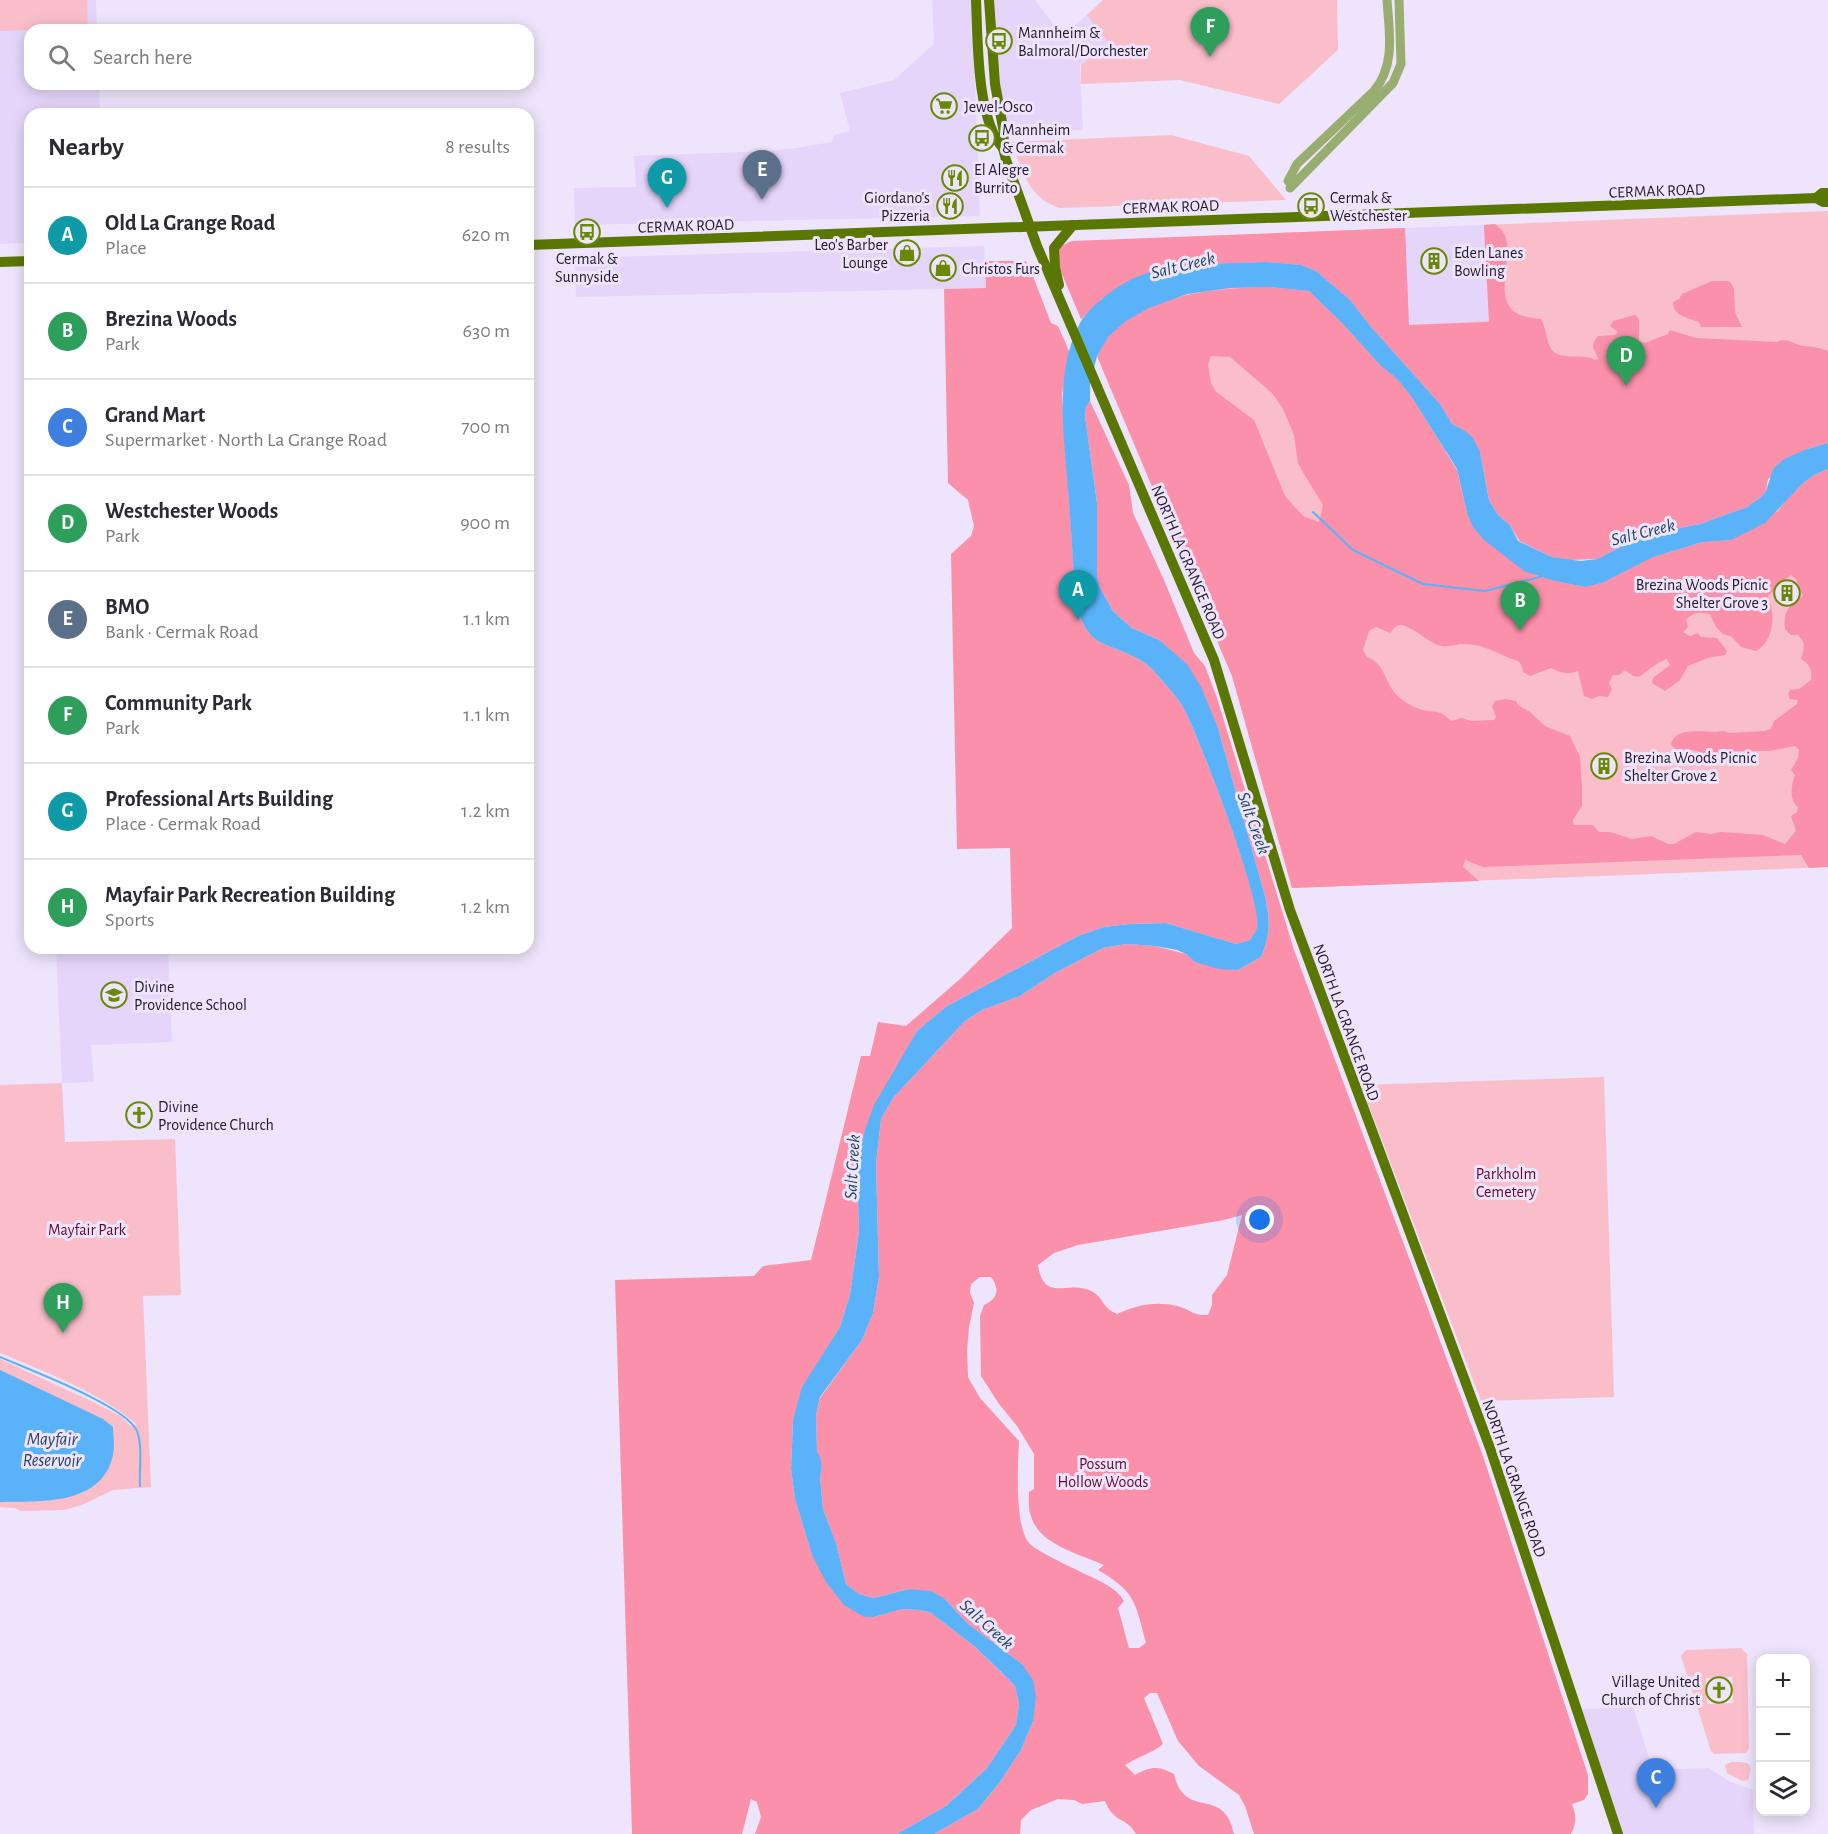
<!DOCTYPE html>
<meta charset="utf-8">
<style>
body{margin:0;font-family:"Alegreya Sans",sans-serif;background:#f2f2f3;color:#2b2b33}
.controls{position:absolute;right:18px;bottom:18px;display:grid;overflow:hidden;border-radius:12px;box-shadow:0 3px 15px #0003}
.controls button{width:54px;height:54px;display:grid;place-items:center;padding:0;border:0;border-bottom:2px solid #e1e1e2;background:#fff;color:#2b2b33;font:30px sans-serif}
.you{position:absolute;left:1260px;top:1220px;width:21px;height:21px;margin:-15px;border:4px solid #fff;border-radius:50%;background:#1a73e8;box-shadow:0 0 0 9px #1a73e833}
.badge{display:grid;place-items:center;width:39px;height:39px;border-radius:50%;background:#2563eb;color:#fff;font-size:20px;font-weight:700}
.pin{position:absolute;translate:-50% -50px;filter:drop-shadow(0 2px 3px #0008)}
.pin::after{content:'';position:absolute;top:32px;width:21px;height:18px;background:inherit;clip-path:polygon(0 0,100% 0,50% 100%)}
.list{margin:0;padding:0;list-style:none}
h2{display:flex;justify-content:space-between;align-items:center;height:78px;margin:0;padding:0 24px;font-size:26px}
h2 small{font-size:20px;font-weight:400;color:#7c7c81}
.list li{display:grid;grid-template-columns:39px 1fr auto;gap:18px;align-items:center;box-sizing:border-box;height:96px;padding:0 24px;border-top:2px solid #e1e1e2}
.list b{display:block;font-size:22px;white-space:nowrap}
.list p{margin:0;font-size:20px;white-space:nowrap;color:#7c7c81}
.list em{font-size:20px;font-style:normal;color:#7c7c81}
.icon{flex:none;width:33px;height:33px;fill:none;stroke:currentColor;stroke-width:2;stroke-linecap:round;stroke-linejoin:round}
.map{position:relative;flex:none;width:1828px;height:1834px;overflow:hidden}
.search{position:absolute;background:#fff;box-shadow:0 3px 15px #0003;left:24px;top:24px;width:510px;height:66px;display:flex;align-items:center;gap:15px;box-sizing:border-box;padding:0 21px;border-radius:18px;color:#7c7c81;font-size:22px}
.panel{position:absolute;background:#fff;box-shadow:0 3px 15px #0003;left:24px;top:108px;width:510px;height:846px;border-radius:18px}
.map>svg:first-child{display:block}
.built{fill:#e5d5fa}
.green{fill:#f9beca;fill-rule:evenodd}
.forest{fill:#fb90ab;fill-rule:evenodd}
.water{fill:#5ab3f8}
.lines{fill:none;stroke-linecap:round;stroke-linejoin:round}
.stream{stroke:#5ab3f8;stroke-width:2}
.tertiary{stroke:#98ae71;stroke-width:9}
.primary{stroke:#5a7703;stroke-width:10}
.labels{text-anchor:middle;stroke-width:6;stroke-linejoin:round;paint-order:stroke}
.poi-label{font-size:16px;fill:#231a2e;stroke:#eee4fb;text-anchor:start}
.street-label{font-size:16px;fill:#231a2e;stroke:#eee4fb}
.park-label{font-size:16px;fill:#68072f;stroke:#eee4fb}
.water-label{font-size:18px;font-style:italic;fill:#1f4460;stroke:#eee4fb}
</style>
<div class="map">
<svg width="1828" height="1834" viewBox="0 0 1828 1834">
<rect width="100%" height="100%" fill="#eee4fb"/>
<!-- built -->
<g class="built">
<path d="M0 0H96L97 30H30V84H99L100 114H30V243L0 244Z"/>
<path d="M932 0H972L980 216 575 225 574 188 636 187 634 156 770 151 796 148 832 142 834 135 850 131 840 93 894 80 934 44Z"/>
<path d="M994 0H1035L1062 36 1087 15 1109 43 1080 66 1083 130 1007 133 1000 98Z"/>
<path d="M1484 225 1489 322 1409 326 1405 228Z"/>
<path d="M984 246 986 288 576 297 575 258Z"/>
<path d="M56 948H168L172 1042 91 1045 94 1082 62 1083Z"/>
<path d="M1633 1707 1653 1770 1709 1768 1730 1782 1753 1790 1754 1834H1622L1582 1709Z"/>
</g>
<!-- green -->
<g class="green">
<path d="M0 0H87L88 28 0 31Z"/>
<path d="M1103 0H1337L1338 50 1279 104 1180 80 1081 84V65L1109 43 1087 15Z"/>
<path d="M1171 135 1249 156 1286 200 1060 208C1028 199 1022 170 1012 142Z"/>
<path d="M1828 211V443L1807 449 1552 557 1518 541 1482 468 1103 298 1081 320 1067 242 1405 228 1409 325 1489 321 1484 225Z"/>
<path d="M1187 294 1467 513 1585 587 1703 542 1828 469V867L1292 888 1232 676 1097 356Z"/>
<path d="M1604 1077 1614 1397 1481 1401 1361 1085Z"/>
<path d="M62 1083 65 1142 175 1139 181 1295 143 1296 151 1487 113 1490 82 1505 64 1510 21 1511 15 1508 0 1507V1359L93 1402 120 1416 131 1426 137 1425C100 1392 45 1372 0 1353V1085Z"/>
<path d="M1741 1648 1747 1654 1749 1748 1746 1753 1714 1754 1711 1751 1681 1656 1686 1650ZM1732 1677 1733 1703 1707 1704 1706 1678Z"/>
<path d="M1731 1762C1746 1762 1755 1761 1748 1780L1742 1781 1727 1773 1725 1765Z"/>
</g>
<!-- forest -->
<g class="forest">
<path d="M1495 224C1500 228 1505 233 1506 239 1513 259 1492 301 1518 314 1524 317 1534 318 1541 319 1546 328 1546 338 1550 347 1558 363 1584 352 1595 360L1598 359C1595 348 1589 348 1598 336L1615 335 1618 332 1610 326 1613 321 1635 315 1639 319V341L1645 343 1668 334 1670 330 1696 338 1777 342C1788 337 1793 345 1804 346 1813 347 1819 347 1828 351V443L1807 449 1768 479 1766 491 1761 497 1747 507 1700 524 1644 535 1597 559 1569 560 1552 557 1520 541 1510 525 1498 515 1489 500 1480 452 1464 430 1452 424 1440 404 1371 327 1350 300 1316 271 1301 265 1267 262 1199 264 1155 271 1103 298 1081 319 1059 267V247L1072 241 1405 228 1409 325 1489 322 1484 225Z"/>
<path d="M985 261H1026L1031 271 1051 323 1058 326 1070 353 1062 394 1076 603C1088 650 1105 640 1140 660 1150 665 1159 677 1166 685 1172 692 1179 700 1183 707 1198 734 1264 905 1258 928 1256 932 1252 936 1250 940L1236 944 1166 923 1129 924 1104 927 1078 936 947 1006 917 1031 899 1065 857 1166 859 1231 850 1295 840 1327 824 1353 793 1420 791 1469 795 1499 812 1555 874 1617 901 1609 920 1610 931 1613 974 1646 1015 1686 1019 1704 1016 1725 987 1768 946 1806 897 1834H755L761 1817 757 1802 751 1799 742 1834H632L615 1280 754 1276 763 1266 811 1260 861 1056H870L878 1022 906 1026 960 979 1012 928 1010 848 957 849 951 554 971 536 974 526 968 500 948 483 944 289 986 288Z"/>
<path d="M1712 281H1727L1731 283 1734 289 1735 312 1742 327H1701L1699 322C1688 318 1673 316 1673 302L1679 299 1682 294Z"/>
<path d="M1270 287 1309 291 1343 324 1380 365 1397 379 1411 396 1457 470 1467 513 1555 581 1585 587 1602 583 1652 557 1703 542 1731 540 1778 511 1789 496 1802 484 1814 475 1828 469V867L1809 868 1801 855 1483 867 1465 860 1463 867 1479 881 1292 888 1232 676 1097 356C1101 349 1104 342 1109 336 1146 293 1218 288 1270 287ZM1211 356 1230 357 1272 393 1283 409 1294 435 1298 464 1323 505 1319 522 1303 516 1285 496 1254 420 1215 391 1211 383 1208 365ZM1791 575 1796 579 1803 596C1789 606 1783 610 1785 629L1791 635H1798C1808 645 1803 649 1801 659 1810 664 1812 670 1811 680L1799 689 1790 690 1788 694 1790 699 1798 700 1797 704 1774 721 1771 729 1764 731 1729 733C1723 730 1721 732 1715 732 1701 732 1674 727 1671 745L1676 750H1692L1710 755 1737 751H1770L1795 746 1799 750 1798 758 1791 770 1795 775C1791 785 1789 801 1798 807L1797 812 1791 816 1796 831 1785 844 1763 835 1721 832 1712 834 1696 832 1674 844H1668L1651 836 1632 839 1610 832H1599L1593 825H1574L1573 820 1582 806V788L1580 757 1570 736 1545 726 1530 712 1518 705 1516 701 1505 699 1495 701 1492 706 1496 717 1494 720 1471 721 1462 718 1451 721C1440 709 1436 713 1422 710 1415 708 1407 703 1401 699 1384 686 1388 666 1367 657L1363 650 1369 631 1376 627 1390 633C1393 630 1396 624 1401 625 1414 627 1431 645 1442 646 1448 647 1454 645 1460 644 1478 643 1490 649 1505 656 1515 662 1522 658 1523 672L1530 676 1551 668C1561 673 1568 675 1578 671L1584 696 1592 699 1599 696 1608 697 1612 689 1609 683 1613 675H1619L1625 670 1633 676 1639 677 1658 663 1667 659 1670 665 1653 678 1652 683 1665 691 1680 680 1688 666 1708 658 1725 655 1727 651 1717 638 1701 637 1698 633 1690 636 1683 632 1688 627 1686 620C1692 612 1701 612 1710 614L1716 627 1723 634 1732 637 1741 647 1756 651C1774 641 1776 614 1768 596Z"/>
<path d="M1090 401 1129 485 1133 513 1164 580 1194 653 1205 666 1217 698 1294 950 1483 1456 1588 1775V1794L1584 1800 1572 1804C1576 1815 1577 1823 1571 1834H1254L1245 1806 1239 1795 1199 1766 1178 1741 1157 1693H1150L1144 1698 1163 1744C1155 1752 1137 1757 1125 1765L1135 1775C1152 1766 1157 1766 1174 1774 1185 1822 1224 1784 1234 1834H1136C1126 1816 1114 1824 1105 1801L1082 1804 1074 1800 1058 1799 1031 1810 1021 1820 1020 1834H934L978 1809 1000 1782 1021 1750 1033 1721 1022 1664 967 1623 945 1599 909 1589 874 1598 859 1594 846 1584 836 1543 823 1509 820 1477 822 1467 817 1453 816 1415 820 1398 862 1340 873 1313 879 1277 876 1164 881 1119 893 1098 965 1021 982 1010 1020 996 1055 973 1103 948 1126 944 1155 946 1186 954 1195 962 1238 970 1261 957C1271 933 1270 921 1265 896L1218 728 1159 640 1132 628 1113 611 1100 588 1097 576V503L1085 416 1086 407ZM1242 1215 1227 1275 1212 1295V1305L1208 1315C1192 1316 1190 1309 1177 1306 1155 1301 1137 1305 1117 1314 1101 1307 1104 1298 1093 1292 1070 1278 1044 1305 1038 1265L1054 1253 1078 1245 1224 1220ZM980 1277H991C1000 1289 998 1299 984 1305L980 1316 981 1376 999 1404 1017 1426 1034 1454V1489L1029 1492C1029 1500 1028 1509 1031 1516 1039 1545 1080 1554 1104 1565L1098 1570C1136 1592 1135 1602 1146 1643L1139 1648H1129L1118 1608 1124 1601C1117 1588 1100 1581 1087 1575 1075 1569 1038 1552 1030 1544 1014 1528 1018 1465 1019 1441L980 1398 968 1377 967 1351 969 1327 974 1303 970 1293 971 1284Z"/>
</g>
<!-- water -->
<g class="water">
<path d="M1267 262 1301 265 1316 271 1350 300 1371 327 1440 404 1452 424 1464 430 1473 438 1480 452 1489 500 1498 515 1510 525 1518 541 1552 557 1581 561 1597 559 1644 535 1700 524 1747 507 1761 497 1766 491 1773 469 1784 459 1807 449 1828 443V469L1814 475 1802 484 1765 523 1731 540 1703 542 1653 557 1602 583 1585 587 1555 581 1524 571 1484 540 1473 527 1467 513 1457 469 1411 396 1397 379 1380 365 1343 324 1309 291 1270 287 1230 288 1187 294 1149 308 1126 321 1109 336 1097 356 1090 384V401L1086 407 1085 416 1097 503V576L1100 588 1113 611 1132 628 1159 640 1187 664 1201 687 1218 728 1265 896C1270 921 1271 933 1261 957L1238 970 1219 969 1195 962 1186 954 1177 950 1155 946 1126 944 1103 948 1055 973 1020 996 982 1010 965 1021 893 1098 881 1119 876 1164 879 1277 873 1313 862 1340 820 1397 816 1415 817 1452 820 1457 822 1467 820 1477 823 1509 836 1543 846 1584 859 1594 874 1598 909 1589 931 1591 945 1599 967 1623 1022 1664 1033 1680 1036 1697 1033 1721 1021 1750 1000 1782 978 1809 934 1834H897L946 1806 987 1768 1016 1725 1019 1704 1015 1686 999 1670 974 1646 931 1613 920 1610 902 1609 874 1617H864L844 1605 826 1582 812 1555 795 1499 791 1469 793 1420 802 1387 840 1327 850 1295 859 1231 857 1166 865 1130 874 1105 917 1031 947 1006 1078 936 1104 927 1129 924 1166 923 1236 944 1250 940C1252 936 1256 932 1257 928 1264 905 1198 734 1183 707 1179 700 1172 692 1166 685 1159 677 1150 665 1140 660 1105 640 1088 650 1076 603 1073 565 1071 527 1068 489 1064 437 1054 371 1080 323 1088 308 1113 289 1128 281 1165 261 1226 264 1267 262Z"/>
<path d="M0 1370 103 1419 113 1427C113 1435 115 1446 113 1455 102 1506 41 1501 0 1502Z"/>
</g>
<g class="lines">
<!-- stream -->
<g class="stream">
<path d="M1313 512 1353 550 1423 584 1485 591 1543 576"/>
<path d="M0 1357C27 1369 127 1406 137 1431 143 1447 139 1469 140 1486"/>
</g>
<!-- tertiary -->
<g class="tertiary">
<path d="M1288 181 1297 164 1374 91C1396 65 1389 31 1387 0"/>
<path d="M1290 188 1393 83 1401 64 1399 0"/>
</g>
<!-- primary -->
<g class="primary">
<path d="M976 0C978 38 976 119 1003 148"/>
<path d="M989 0 995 84 1004 133 1003 148 1006 160 1037 246 1214 660 1290 910 1490 1448 1618 1834"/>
<path d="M1816 198 1822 193H1828"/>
<path d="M528 245 1816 198 1823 202H1828"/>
<path d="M0 262 30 261"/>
<path d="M1059 285 1055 267 1054 248 1073 225"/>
</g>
</g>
<!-- icons -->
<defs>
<g id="bus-ring" transform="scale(1.35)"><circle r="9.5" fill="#eee4fb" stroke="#698805" stroke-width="1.5"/><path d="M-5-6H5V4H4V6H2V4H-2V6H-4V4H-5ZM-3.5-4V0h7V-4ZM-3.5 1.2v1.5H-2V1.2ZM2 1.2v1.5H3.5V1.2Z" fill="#698805"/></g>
<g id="supermarket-ring" transform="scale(1.35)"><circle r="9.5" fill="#eee4fb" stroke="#698805" stroke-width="1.5"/><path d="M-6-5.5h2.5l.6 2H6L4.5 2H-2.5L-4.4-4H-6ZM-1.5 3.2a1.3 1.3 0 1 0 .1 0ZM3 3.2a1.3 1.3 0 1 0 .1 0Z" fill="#698805"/></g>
<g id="restaurant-ring" transform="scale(1.35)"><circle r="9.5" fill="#eee4fb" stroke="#698805" stroke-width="1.5"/><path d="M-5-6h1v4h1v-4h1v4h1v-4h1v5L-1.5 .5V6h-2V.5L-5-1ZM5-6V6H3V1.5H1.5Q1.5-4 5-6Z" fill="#698805"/></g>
<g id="shop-ring" transform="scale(1.35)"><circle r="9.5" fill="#eee4fb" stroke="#698805" stroke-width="1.5"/><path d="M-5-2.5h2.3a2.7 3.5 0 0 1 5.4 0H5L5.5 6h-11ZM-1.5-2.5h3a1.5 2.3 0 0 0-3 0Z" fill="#698805"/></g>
<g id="building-ring" transform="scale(1.35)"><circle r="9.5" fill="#eee4fb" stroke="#698805" stroke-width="1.5"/><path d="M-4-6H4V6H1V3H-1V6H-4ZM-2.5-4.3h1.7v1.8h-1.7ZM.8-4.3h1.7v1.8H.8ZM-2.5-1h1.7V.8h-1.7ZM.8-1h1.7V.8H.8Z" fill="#698805"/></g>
<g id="school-ring" transform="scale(1.35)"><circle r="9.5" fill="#eee4fb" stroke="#698805" stroke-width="1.5"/><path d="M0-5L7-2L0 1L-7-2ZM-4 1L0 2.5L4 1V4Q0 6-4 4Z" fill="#698805"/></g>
<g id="church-ring" transform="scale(1.35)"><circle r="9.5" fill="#eee4fb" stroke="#698805" stroke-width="1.5"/><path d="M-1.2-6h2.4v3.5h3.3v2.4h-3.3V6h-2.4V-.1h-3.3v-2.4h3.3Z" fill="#698805"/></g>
</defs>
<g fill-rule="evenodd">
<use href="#bus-ring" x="999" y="41"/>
<use href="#supermarket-ring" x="944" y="106"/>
<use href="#bus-ring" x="982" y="138"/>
<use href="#restaurant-ring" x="955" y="178"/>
<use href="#restaurant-ring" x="950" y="206"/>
<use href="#bus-ring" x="1311" y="206"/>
<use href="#bus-ring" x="587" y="232"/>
<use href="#shop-ring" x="907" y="253"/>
<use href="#building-ring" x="1434" y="261"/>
<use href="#shop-ring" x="943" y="268"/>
<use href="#building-ring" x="1787" y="593"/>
<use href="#building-ring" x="1604" y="766"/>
<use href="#school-ring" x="114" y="995"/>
<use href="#church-ring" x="139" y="1115"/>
<use href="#church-ring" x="1719" y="1690"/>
</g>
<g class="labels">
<!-- poi labels -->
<g class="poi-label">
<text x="1018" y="38">Mannheim &amp;<tspan x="1018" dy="18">Balmoral/Dorchester</tspan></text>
<text x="964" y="112">Jewel-Osco</text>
<text x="1002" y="135">Mannheim<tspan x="1002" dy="18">&amp; Cermak</tspan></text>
<text x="974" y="175">El Alegre<tspan x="974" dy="18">Burrito</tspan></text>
<text x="930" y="203" text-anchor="end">Giordano's<tspan x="930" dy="18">Pizzeria</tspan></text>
<text x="1330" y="203">Cermak &amp;<tspan x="1330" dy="18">Westchester</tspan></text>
<text x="888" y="250" text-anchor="end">Leo's Barber<tspan x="888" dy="18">Lounge</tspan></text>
<text x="1454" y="258">Eden Lanes<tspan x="1454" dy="18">Bowling</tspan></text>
<text x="587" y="264" text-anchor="middle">Cermak &amp;<tspan x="587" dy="18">Sunnyside</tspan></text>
<text x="962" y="274">Christos Furs</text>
<text x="1768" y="590" text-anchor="end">Brezina Woods Picnic<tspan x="1768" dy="18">Shelter Grove 3</tspan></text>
<text x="1624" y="763">Brezina Woods Picnic<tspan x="1624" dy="18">Shelter Grove 2</tspan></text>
<text x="134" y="992">Divine<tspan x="134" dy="18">Providence School</tspan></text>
<text x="158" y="1112">Divine<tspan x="158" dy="18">Providence Church</tspan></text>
<text x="1700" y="1687" text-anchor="end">Village United<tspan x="1700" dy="18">Church of Christ</tspan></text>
</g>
<!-- street labels -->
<g class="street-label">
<text transform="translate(1657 190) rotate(-2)" y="6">CERMAK ROAD</text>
<text transform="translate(1171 206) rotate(-2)" y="6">CERMAK ROAD</text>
<text transform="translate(686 225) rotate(-2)" y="6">CERMAK ROAD</text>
<text transform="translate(1189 562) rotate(67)" y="6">NORTH LA GRANGE ROAD</text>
<text transform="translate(1347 1022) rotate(70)" y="6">NORTH LA GRANGE ROAD</text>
<text transform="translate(1515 1478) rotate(71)" y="6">NORTH LA GRANGE ROAD</text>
</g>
<!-- park labels -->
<g class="park-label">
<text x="1506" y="1179">Parkholm<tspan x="1506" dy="18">Cemetery</tspan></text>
<text x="87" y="1235">Mayfair Park</text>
<text x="1103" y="1469">Possum<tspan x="1103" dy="18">Hollow Woods</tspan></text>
</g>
<!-- water labels -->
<g class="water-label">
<text transform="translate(1183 265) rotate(-14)" y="6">Salt Creek</text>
<text transform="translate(1643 532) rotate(-14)" y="6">Salt Creek</text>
<text transform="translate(1254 823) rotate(70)" y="6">Salt Creek</text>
<text transform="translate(852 1167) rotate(-87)" y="6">Salt Creek</text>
<text x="52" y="1445">Mayfair<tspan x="52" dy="21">Reservoir</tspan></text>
<text transform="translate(987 1624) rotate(42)" y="6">Salt Creek</text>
</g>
</g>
</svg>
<div class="controls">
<button>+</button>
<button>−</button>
<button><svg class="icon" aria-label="layers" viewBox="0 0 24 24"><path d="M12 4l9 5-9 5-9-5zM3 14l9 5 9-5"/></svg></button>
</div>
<div class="you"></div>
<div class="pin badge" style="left:1078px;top:620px;background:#0f9aa8">A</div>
<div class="pin badge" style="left:1520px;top:631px;background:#2e9e5b">B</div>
<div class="pin badge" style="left:1656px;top:1808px;background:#3f7fe0">C</div>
<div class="pin badge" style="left:1626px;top:386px;background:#2e9e5b">D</div>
<div class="pin badge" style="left:762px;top:200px;background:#5c6f8a">E</div>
<div class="pin badge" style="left:1210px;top:57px;background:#2e9e5b">F</div>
<div class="pin badge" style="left:667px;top:208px;background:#0f9aa8">G</div>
<div class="pin badge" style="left:63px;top:1333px;background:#2e9e5b">H</div>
<div class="search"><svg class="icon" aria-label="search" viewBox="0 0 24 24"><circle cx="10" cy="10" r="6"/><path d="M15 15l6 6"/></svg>Search here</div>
<section class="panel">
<h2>Nearby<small>8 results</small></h2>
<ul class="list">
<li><span class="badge" style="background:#0f9aa8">A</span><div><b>Old La Grange Road</b><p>Place</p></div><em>620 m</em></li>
<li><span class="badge" style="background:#2e9e5b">B</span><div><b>Brezina Woods</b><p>Park</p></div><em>630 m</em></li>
<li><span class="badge" style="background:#3f7fe0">C</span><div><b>Grand Mart</b><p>Supermarket · North La Grange Road</p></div><em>700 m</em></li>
<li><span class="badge" style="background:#2e9e5b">D</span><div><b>Westchester Woods</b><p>Park</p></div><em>900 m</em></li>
<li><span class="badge" style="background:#5c6f8a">E</span><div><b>BMO</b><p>Bank · Cermak Road</p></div><em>1.1 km</em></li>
<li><span class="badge" style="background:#2e9e5b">F</span><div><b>Community Park</b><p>Park</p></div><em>1.1 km</em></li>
<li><span class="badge" style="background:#0f9aa8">G</span><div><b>Professional Arts Building</b><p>Place · Cermak Road</p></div><em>1.2 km</em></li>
<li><span class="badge" style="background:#2e9e5b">H</span><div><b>Mayfair Park Recreation Building</b><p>Sports</p></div><em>1.2 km</em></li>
</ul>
</section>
</div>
